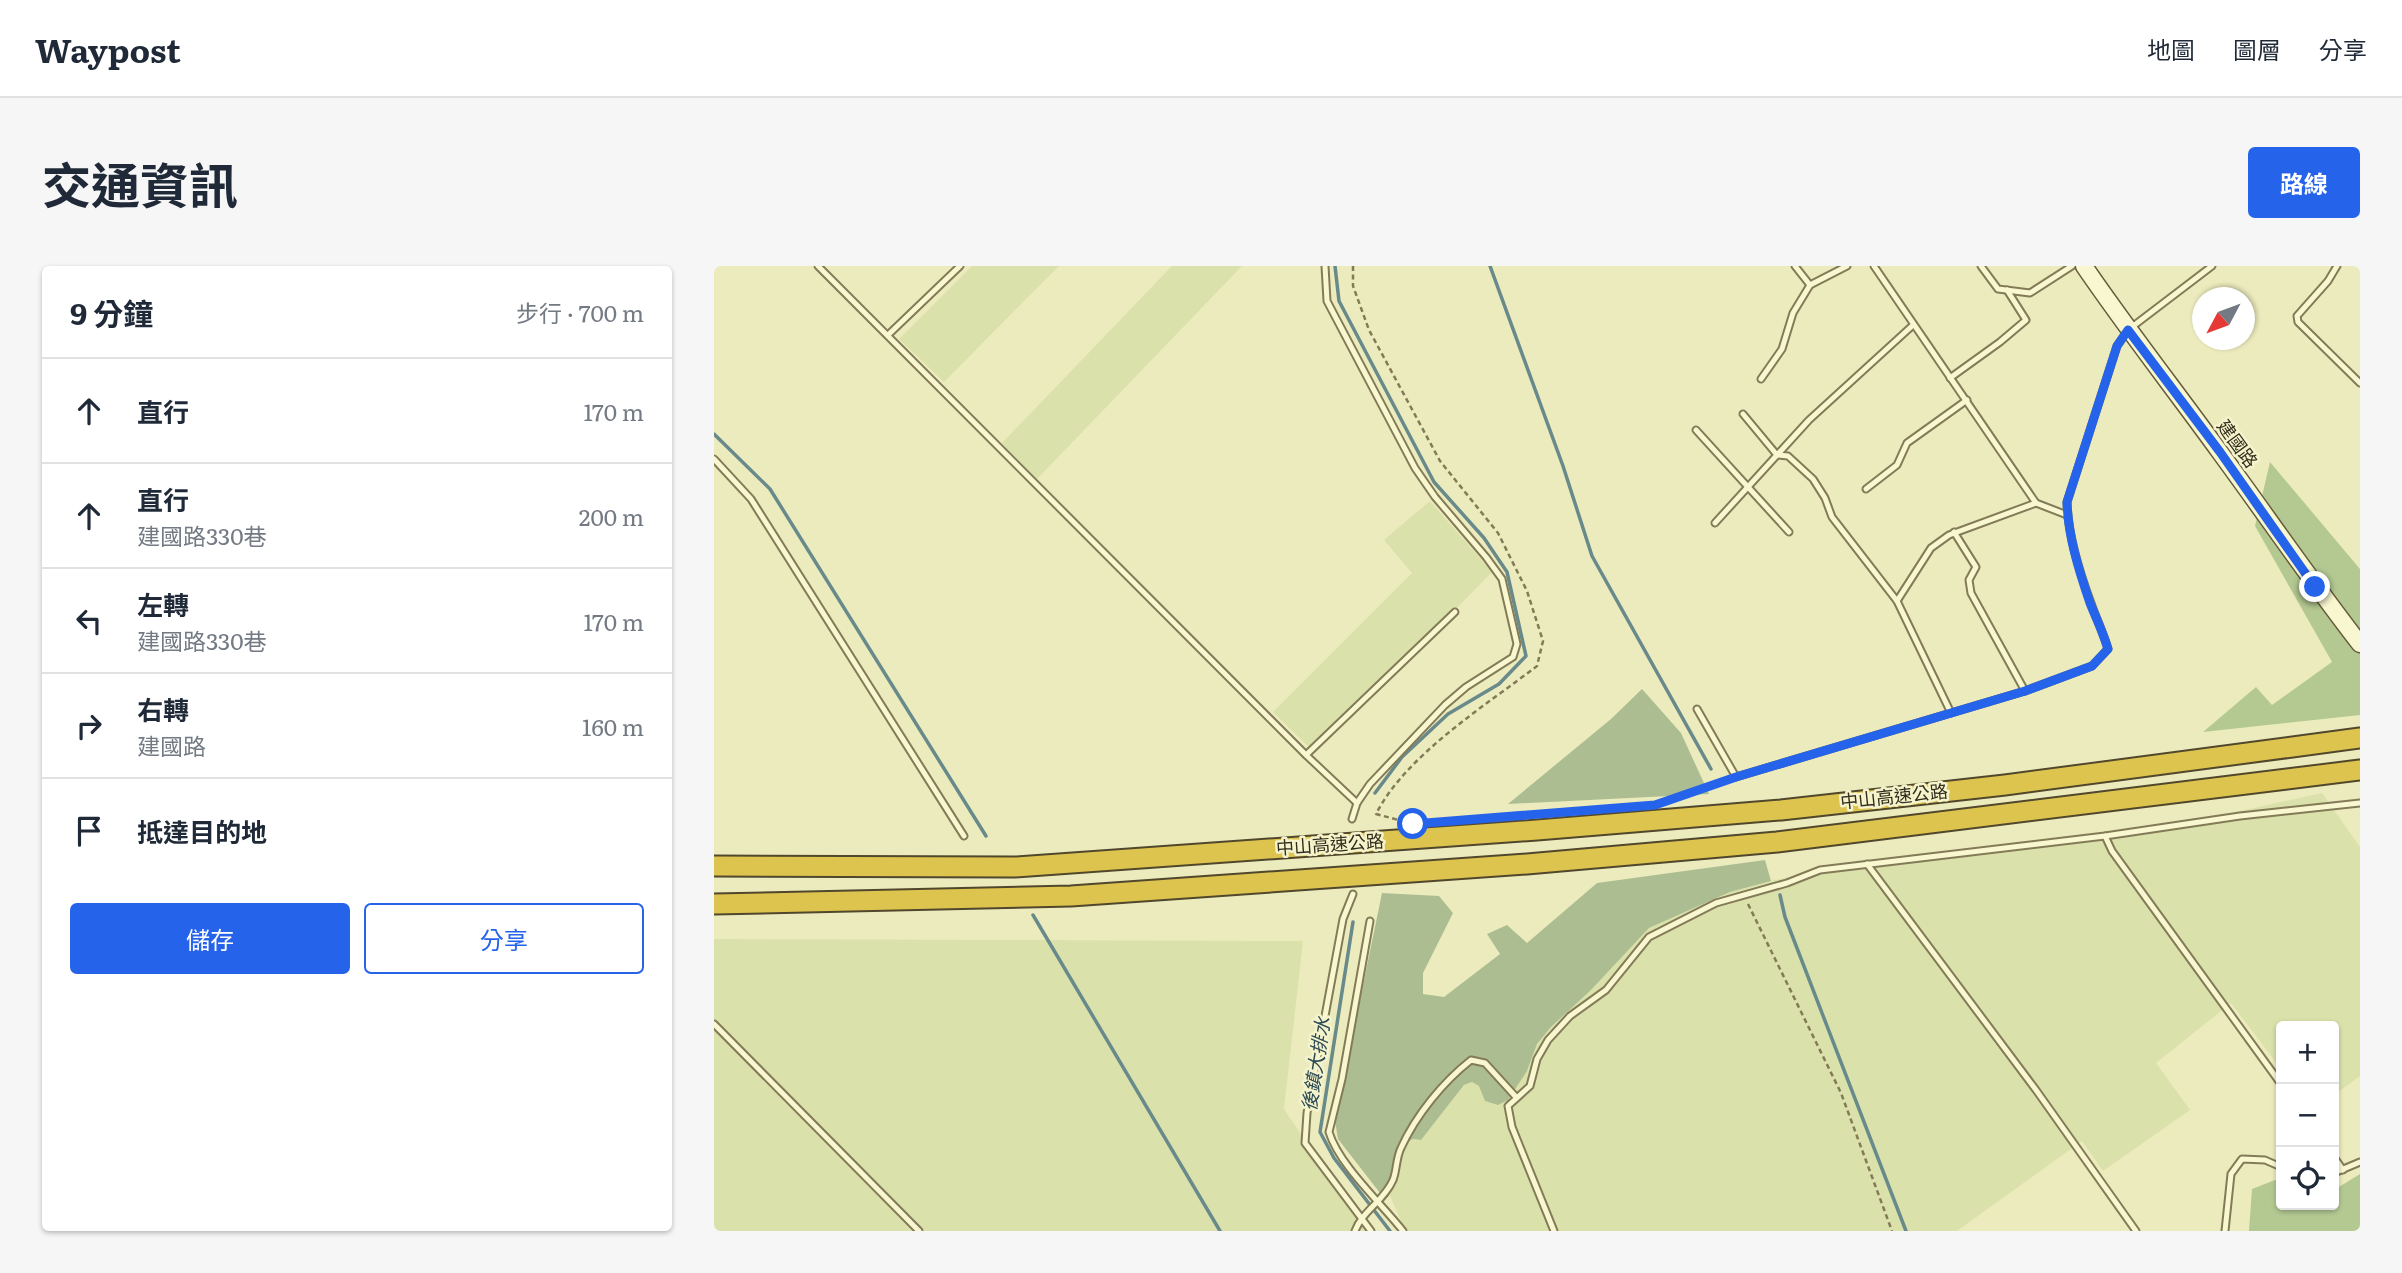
<!DOCTYPE html>
<html lang="zh-TW">
<meta charset="utf-8">
<style>
body{margin:0;font-family:Literata,"Noto Sans TC",serif;background:#f6f6f7;color:#1f2937}
.controls{position:absolute;right:21px;bottom:21px;display:grid;overflow:hidden;border-radius:7px;box-shadow:0 2px 5px #0004}
.controls button{width:63px;height:63px;display:grid;place-items:center;padding:0;border:0;border-bottom:2px solid #e0e1e3;background:#fff;color:#1f2937;font:35px sans-serif}
.compass{position:absolute;left:1478px;top:21px;width:63px;height:63px;border-radius:50%;background:#fff;box-shadow:0 2px 5px #0004;rotate:229deg}
.stop{position:absolute;width:21px;height:21px;margin:-16px;border:5px solid #2563eb;border-radius:50%;background:#fff}
.stop.end{background:#2563eb;border-color:#fff;box-shadow:0 2px 7px #0008}
.list{margin:0;padding:0;list-style:none}
h2{display:flex;justify-content:space-between;align-items:center;height:91px;margin:0;padding:0 28px;font-size:30px}
h2 small{font-size:23px;font-weight:400;color:#747a83}
.list li{display:grid;grid-template-columns:46px 1fr auto;gap:21px;align-items:center;box-sizing:border-box;height:105px;padding:0 28px;border-top:2px solid #e0e1e3}
.list b{display:block;font-size:26px;white-space:nowrap}
.list p{margin:0;font-size:23px;white-space:nowrap;color:#747a83}
.list em{font-size:23px;font-style:normal;color:#747a83}
.actions{display:flex;gap:14px;padding:21px 28px}
.actions a{flex:1;padding:16px 0;border:2px solid #2563eb;border-radius:7px;text-align:center;font-size:24px;color:#2563eb}
.actions .main{background:#2563eb;color:#fff}
.icon{flex:none;width:38px;height:38px;fill:none;stroke:currentColor;stroke-width:2;stroke-linecap:round;stroke-linejoin:round}
.map{position:relative;flex:none;width:1646px;height:965px;overflow:hidden;border-radius:7px}
header{display:flex;align-items:center;gap:42px;box-sizing:border-box;height:98px;padding:0 35px;background:#fff;border-bottom:2px solid #e0e1e3}
header strong{font-size:33px}
nav{display:flex;gap:38px;margin-inline-start:auto;font-size:24px}
.intro{display:flex;align-items:center;justify-content:space-between;box-sizing:border-box;height:168px;padding:0 42px}
h1{margin:0;font-size:49px}
.button{padding:18px 32px;border-radius:7px;background:#2563eb;color:#fff;font-size:24px;font-weight:700}
main{display:flex;gap:42px;padding:0 42px}
aside{flex:1;background:#fff;border-radius:7px;box-shadow:0 2px 5px #0004}
.map>svg:first-child{display:block}
.farmland{fill:#dbe1ab}
.green{fill:#b4c992}
.cemetery{fill:#acbe91}
.lines{fill:none;stroke-linecap:round;stroke-linejoin:round}
.stream{stroke:#698a8b;stroke-width:3.5}
.lane-casing{stroke:#837b57;stroke-width:9}
.secondary-casing{stroke:#655b3a;stroke-width:19}
.highway-casing{stroke:#51472c;stroke-width:23}
.path{stroke:#837b57;stroke-width:2.5;stroke-dasharray:5 3.5;stroke-linecap:butt}
.lane{stroke:#f8f7d0;stroke-width:5}
.secondary{stroke:#f8f7d0;stroke-width:16}
.highway{stroke:#dcc44e;stroke-width:19}
.route{stroke:#2563eb;stroke-width:9}
.labels{text-anchor:middle;stroke-width:5;stroke-linejoin:round;paint-order:stroke}
.street-label{font-size:18px;fill:#332d1b;stroke:#f4f3cc}
.water-label{font-size:19px;font-style:italic;fill:#2b4a53;stroke:#f4f3cc}
</style>
<header>
<strong>Waypost</strong>
<nav><a>地圖</a><a>圖層</a><a>分享</a></nav>
</header>
<div class="intro"><h1>交通資訊</h1><a class="button">路線</a></div>
<main>
<aside>
<h2>9 分鐘<small>步行 · 700 m</small></h2>
<ul class="list">
<li><svg class="icon" aria-label="ahead" viewBox="0 0 24 24"><path d="M12 20V5M6 11l6-6 6 6"/></svg><div><b>直行</b></div><em>170 m</em></li>
<li><svg class="icon" aria-label="ahead" viewBox="0 0 24 24"><path d="M12 20V5M6 11l6-6 6 6"/></svg><div><b>直行</b><p>建國路330巷</p></div><em>200 m</em></li>
<li><svg class="icon" aria-label="left" viewBox="0 0 24 24"><path d="M17 20v-9H6M10 6l-5 5 5 5"/></svg><div><b>左轉</b><p>建國路330巷</p></div><em>170 m</em></li>
<li><svg class="icon" aria-label="right" viewBox="0 0 24 24"><path d="M7 20v-9h11M14 6l5 5-5 5"/></svg><div><b>右轉</b><p>建國路</p></div><em>160 m</em></li>
<li><svg class="icon" aria-label="arrive" viewBox="0 0 24 24"><path d="M6 21V4h12l-3 4 3 4H6"/></svg><div><b>抵達目的地</b></div></li>
</ul>
<div class="actions"><a class="main">儲存</a><a>分享</a></div>
</aside>
<div class="map">
<svg width="1646" height="965" viewBox="0 0 1646 965">
<rect width="100%" height="100%" fill="#ecebbd"/>
<!-- farmland -->
<g class="farmland">
<path d="M258 0H345L230 116 185 73Z"/>
<path d="M458 0H528L323 213 288 177Z"/>
<path d="M716 235 778 306 601 487 559 446 698 307 670 274Z"/>
<path d="M1608 527 1646 581V810L1620 829V760H1567V803L1517 737 1442 797 1476 844 1389 905 1368 875 1243 965H693L690 962 673 923 690 878 699 873 707 874 750 819 758 816 765 820 813 805 823 778 837 761 877 724 935 662 1016 626 1057 615 1123 601 1389 575Z"/>
<path d="M0 673 589 675 570 843 652 965H0Z"/>
</g>
<!-- green -->
<g class="green">
<path d="M1556 196 1646 303V449L1489 466 1542 421 1558 439 1618 396 1541 260Z"/>
<path d="M1646 908V965H1535L1538 923 1561 914 1567 915V939H1620V924Z"/>
</g>
<!-- cemetery -->
<g class="cemetery">
<path d="M928 423 967 467 995 528 794 538 897 453Z"/>
<path d="M1051 594 1057 615 1016 626 935 662 877 724 837 761 823 778 813 805 794 834 784 839 771 835 765 820 758 816 750 819 707 874 699 873 690 878 673 923 666 927 624 873 621 855 668 627 725 630 739 647 709 707V728L730 731 786 688 773 668 793 659 813 677 883 617Z"/>
</g>
<g class="lines">
<!-- stream -->
<g class="stream">
<path d="M621 0 625 35 720 216 770 272 793 306 812 390 785 418 734 448 688 491 661 527"/>
<path d="M776 0 849 200 878 290 997 503"/>
<path d="M0 168 56 223 272 570"/>
<path d="M1066 629 1071 651 1192 965"/>
<path d="M319 649 506 965"/>
<path d="M639 656 606 866 620 892 676 965"/>
</g>
<!-- lane casing -->
<g class="lane-casing">
<g id="lane">
<path d="M104 0 592 489 643 537"/>
<path d="M611 0 613 35 701 202 721 231 772 291 788 313 803 378 799 391 752 421 731 439 656 518 643 537 638 553"/>
<path d="M1081 0 1096 19 1133 0"/>
<path d="M1160 0 1322 237 1353 249"/>
<path d="M1267 0 1284 23 1316 27 1358 0"/>
<path d="M1623 0 1614 15 1583 50 1584 56 1646 117"/>
<path d="M174 69 246 0"/>
<path d="M1236 112 1286 76 1312 54 1293 24"/>
<path d="M1047 113 1068 83 1079 47 1096 19"/>
<path d="M1029 148 1063 189 1074 190 1099 213 1111 232 1118 251 1183 335 1237 447"/>
<path d="M982 164 1075 266"/>
<path d="M0 193 37 233 250 570"/>
<path d="M1152 223 1183 199 1193 177 1253 134"/>
<path d="M1001 257 1095 154 1198 60"/>
<path d="M1240 266 1262 301 1255 314 1257 327 1311 425"/>
<path d="M1183 335 1217 282 1235 269 1322 237"/>
<path d="M983 443 1022 511 1311 425 1378 400 1394 383C1389 366 1382 352 1377 337 1365 305 1354 270 1353 236L1403 80 1414 64 1498 0"/>
<path d="M592 489 741 346"/>
<path d="M1391 570 1398 585 1567 818"/>
<path d="M1153 598 1322 824 1422 965"/>
<path d="M639 628 629 653 593 847 591 877 657 965"/>
<path d="M656 655 628 813 615 866C625 899 667 937 689 965"/>
<path d="M0 758 205 965"/>
<path d="M1620 891 1629 904"/>
<path d="M1620 907 1646 896"/>
<path d="M641 965C649 944 670 935 679 914 683 904 682 892 687 882 702 849 729 816 757 794L771 797 802 831"/>
<path d="M840 965 798 861 794 840 816 820 823 793 834 774 856 750 892 724 935 671 1002 637 1073 617 1106 604 1391 570 1526 550 1646 537"/>
<path d="M1511 965 1517 908 1528 893 1551 894 1567 901"/>
</g>
</g>
<!-- secondary casing -->
<g class="secondary-casing">
<path id="secondary" d="M1370 0C1413 63 1460 123 1505 185 1552 249 1597 315 1646 378"/>
</g>
<!-- highway casing -->
<g class="highway-casing">
<g id="highway">
<path d="M0 600 301 601 823 564 1067 544 1291 519 1646 472"/>
<path d="M0 638 357 630 813 598 1063 576 1646 504"/>
</g>
</g>
<!-- path -->
<g class="path">
<path d="M639 0V20L655 64 726 195 784 267 813 325 829 375 823 400C771 440 692 489 662 548L692 556"/>
<path d="M946 537 1012 515"/>
<path d="M1034 638 1127 827 1178 965"/>
</g>
<!-- lane -->
<use href="#lane" class="lane"/>
<!-- secondary -->
<use href="#secondary" class="secondary"/>
<!-- highway -->
<use href="#highway" class="highway"/>
</g>
<g class="lines">
<!-- route -->
<path class="route" d="M699 558 941 539 1022 511 1311 425 1378 400 1394 383C1389 366 1382 352 1376 337 1365 305 1354 270 1353 236L1403 80 1414 64 1506 186 1601 321"/>
</g>
<g class="labels">
<!-- street labels -->
<g class="street-label">
<text transform="translate(1523 178) rotate(54)" y="6">建國路</text>
<text transform="translate(1180 531) rotate(-6)" y="6">中山高速公路</text>
<text transform="translate(616 579) rotate(-4)" y="6">中山高速公路</text>
</g>
<!-- water labels -->
<g class="water-label">
<text transform="translate(602 798) rotate(-81)" y="7">後鎮大排水</text>
</g>
</g>
</svg>
<div class="controls">
<button>+</button>
<button>−</button>
<button><svg class="icon" aria-label="locate" viewBox="0 0 24 24"><circle cx="12" cy="12" r="6"/><path d="M12 2v4M12 18v4M2 12h4M18 12h4"/></svg></button>
</div>
<svg class="compass" viewBox="-18 -18 36 36"><path d="M0-13l5 13h-10z" fill="#e53935"/><path d="M0 13l5-13h-10z" fill="#747a83"/></svg>
<div class="stop" style="left:699px;top:558px"></div>
<div class="stop end" style="left:1601px;top:321px"></div>
</div>
</main>
